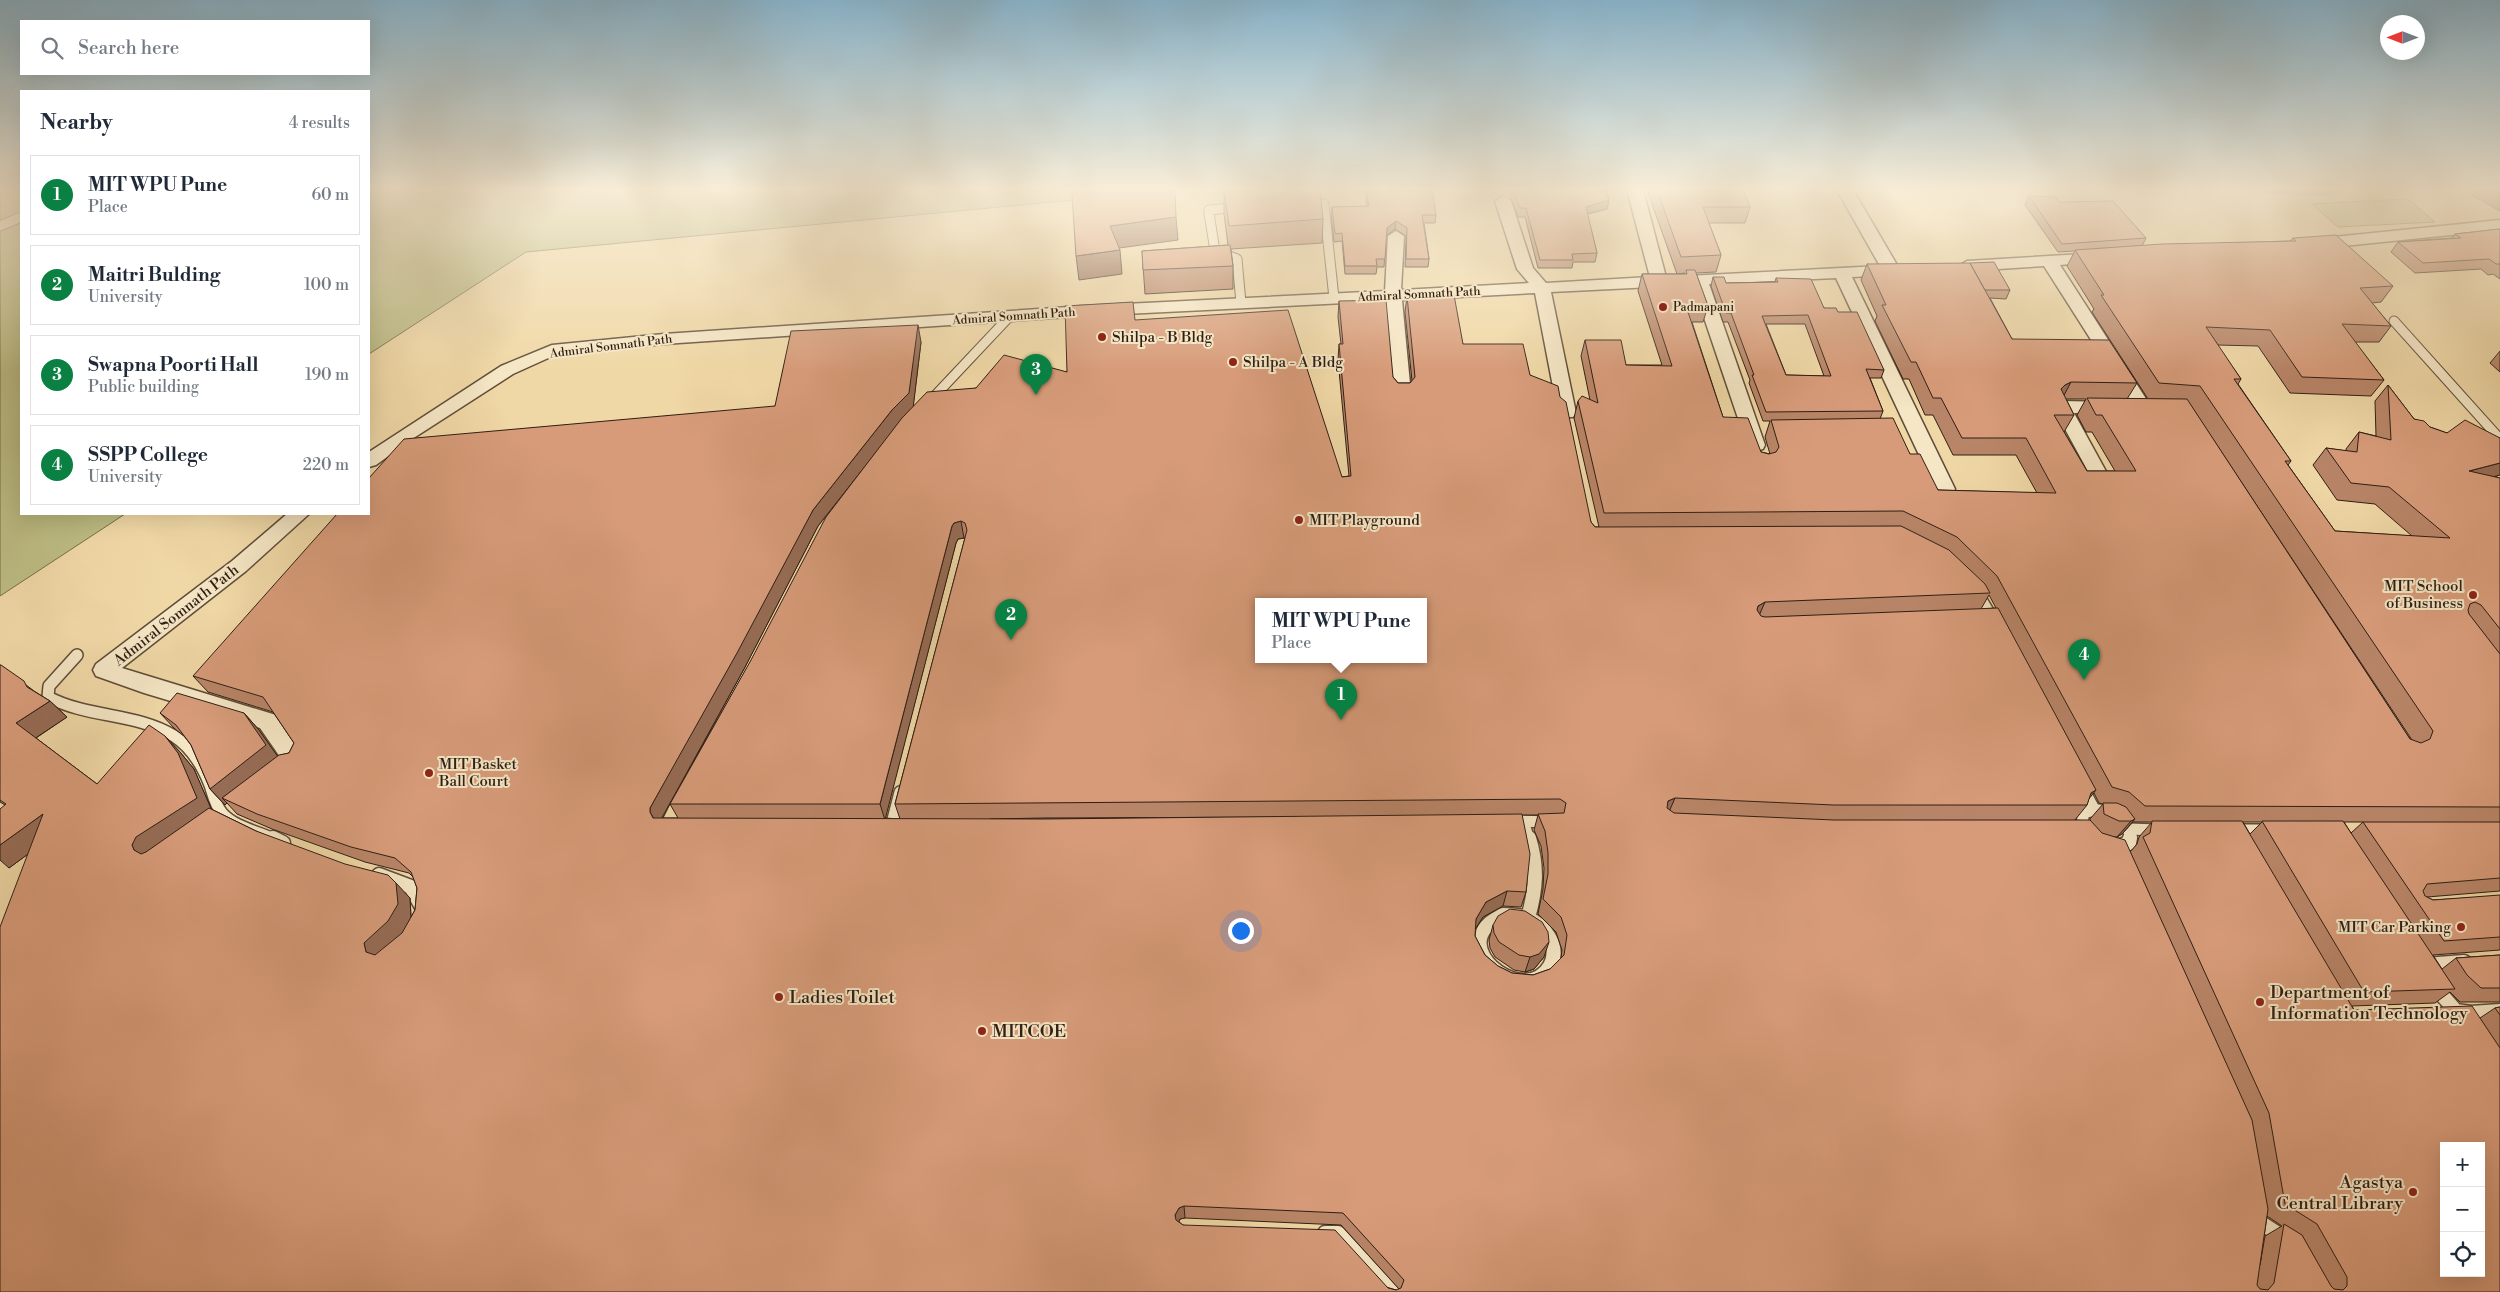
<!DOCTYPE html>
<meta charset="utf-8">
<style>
body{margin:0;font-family:"Libre Bodoni",serif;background:#f6f6f7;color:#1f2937}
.controls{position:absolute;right:15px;bottom:15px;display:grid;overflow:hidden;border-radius:0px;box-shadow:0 5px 20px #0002}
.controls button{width:45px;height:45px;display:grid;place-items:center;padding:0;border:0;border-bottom:1px solid #e0e1e3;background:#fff;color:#1f2937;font:25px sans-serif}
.compass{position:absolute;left:2380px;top:15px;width:45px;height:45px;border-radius:50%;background:#fff;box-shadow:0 5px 20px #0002;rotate:270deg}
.you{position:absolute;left:1240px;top:930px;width:18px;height:18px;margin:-12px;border:4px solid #fff;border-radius:50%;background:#1a73e8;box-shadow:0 0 0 8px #1a73e833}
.badge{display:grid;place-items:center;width:32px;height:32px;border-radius:50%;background:#0b8043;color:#fff;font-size:16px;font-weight:700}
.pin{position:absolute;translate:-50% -41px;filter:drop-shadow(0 1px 2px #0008)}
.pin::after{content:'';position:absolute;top:26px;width:18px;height:15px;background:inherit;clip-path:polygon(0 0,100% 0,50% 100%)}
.popup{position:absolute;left:1255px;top:598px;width:172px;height:65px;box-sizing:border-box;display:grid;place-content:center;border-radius:0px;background:#fff;filter:drop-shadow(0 1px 4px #0005);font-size:16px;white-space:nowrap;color:#747a83}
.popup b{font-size:19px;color:#1f2937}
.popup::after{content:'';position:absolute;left:50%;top:100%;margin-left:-10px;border:10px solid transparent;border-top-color:#fff}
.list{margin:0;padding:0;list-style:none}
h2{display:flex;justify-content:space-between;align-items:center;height:65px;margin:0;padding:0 20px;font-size:21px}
h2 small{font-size:16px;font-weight:400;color:#747a83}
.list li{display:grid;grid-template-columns:32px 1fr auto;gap:15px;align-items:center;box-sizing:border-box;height:80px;margin:0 10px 10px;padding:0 10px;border:1px solid #e0e1e3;border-radius:0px}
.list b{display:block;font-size:19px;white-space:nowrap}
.list p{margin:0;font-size:16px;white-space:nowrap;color:#747a83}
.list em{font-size:16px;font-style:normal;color:#747a83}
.icon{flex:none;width:28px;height:28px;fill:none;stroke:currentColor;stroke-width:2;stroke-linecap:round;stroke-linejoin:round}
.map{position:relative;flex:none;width:2500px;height:1292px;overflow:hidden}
.search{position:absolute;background:#fff;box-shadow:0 5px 20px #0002;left:20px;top:20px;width:350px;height:55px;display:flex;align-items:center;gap:12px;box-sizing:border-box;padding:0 18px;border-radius:0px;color:#747a83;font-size:19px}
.panel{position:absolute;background:#fff;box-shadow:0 5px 20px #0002;left:20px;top:90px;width:350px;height:425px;border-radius:0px}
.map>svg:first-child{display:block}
.green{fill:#bdbe84;stroke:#766e4c}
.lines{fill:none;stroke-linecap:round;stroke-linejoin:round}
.stream{stroke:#6f7b6e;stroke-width:6}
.lane-far2-casing{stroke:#5f4c38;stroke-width:11}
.lane-far1-casing{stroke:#5f4c38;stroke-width:14}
.lane-casing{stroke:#5f4c38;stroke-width:17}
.street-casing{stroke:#5f4c38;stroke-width:3}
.lane-far2{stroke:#f5e6c5;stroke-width:9}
.lane-far1{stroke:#f5e6c5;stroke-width:11}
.lane{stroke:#f5e6c5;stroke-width:14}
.street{fill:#f5e6c5;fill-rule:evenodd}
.wall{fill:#b98568;stroke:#2f1e14;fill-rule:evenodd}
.shaded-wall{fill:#966c55;stroke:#2f1e14}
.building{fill:#d79b79;stroke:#2f1e14;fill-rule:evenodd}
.poi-dot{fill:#8f2418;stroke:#f5e6c5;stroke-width:2}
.labels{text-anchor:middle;stroke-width:4;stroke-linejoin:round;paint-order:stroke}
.far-street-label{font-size:12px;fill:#2f1e14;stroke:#f5e6c5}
.far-poi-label{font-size:12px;fill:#2f1e14;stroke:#f5e6c5;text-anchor:start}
.poi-label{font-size:15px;fill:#2f1e14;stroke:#f5e6c5;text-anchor:start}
.street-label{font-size:15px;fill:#2f1e14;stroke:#f5e6c5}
.near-poi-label{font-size:18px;fill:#2f1e14;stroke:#f5e6c5;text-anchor:start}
</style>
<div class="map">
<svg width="2500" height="1292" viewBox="0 0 2500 1292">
<rect width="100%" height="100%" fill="#f0d8a6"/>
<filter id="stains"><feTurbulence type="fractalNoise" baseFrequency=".004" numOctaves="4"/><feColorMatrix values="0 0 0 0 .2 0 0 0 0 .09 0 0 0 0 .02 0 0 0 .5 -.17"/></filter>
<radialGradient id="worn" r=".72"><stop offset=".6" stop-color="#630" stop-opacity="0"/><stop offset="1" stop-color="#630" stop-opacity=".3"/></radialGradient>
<!-- green -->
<g class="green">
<path d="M0 190H21V514H125L0 596Z"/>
<path d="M369 190H1179L526 252 369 354Z"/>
<path d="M2408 199 2435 222 2338 227 2312 204Z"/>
</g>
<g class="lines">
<!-- stream -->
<path class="stream" d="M2262 190 2322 193 2342 190"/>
<!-- lane-far2 casing -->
<g class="lane-far2-casing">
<g id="lane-far2">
<path d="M1306 205 1324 204 1334 298"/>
<path d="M1240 207 1209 210V213L1215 251 1237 259 1241 303"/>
<path d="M0 226 21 217"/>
<path d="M2394 321 2500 439"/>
<path d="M929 402 1010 316"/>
</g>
</g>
<!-- lane-far1 casing -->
<g class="lane-far1-casing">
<g id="lane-far1">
<path d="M1976 591 1995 623"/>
<path d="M77 655 49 686 48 697C88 718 137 713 174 736 191 747 203 767 210 785 213 794 215 805 222 813 234 827 259 832 276 840"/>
<path d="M2082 787 2094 809"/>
<path d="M1510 821 1551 822"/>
<path d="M1523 821 1529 840"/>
<path d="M891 827 900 792"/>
<path d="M2129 829 2158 830"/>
<path d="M2232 830H2268"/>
<path d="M2091 840C2080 832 2081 824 2084 813 2105 804 2121 816 2131 835L2130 840"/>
</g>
</g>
<!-- lane casing -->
<g class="lane-casing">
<g id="lane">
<path d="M273 838 283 843"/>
<path d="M2089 838C2102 847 2115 849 2129 843L2130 838"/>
<path d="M379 875 411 887 421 905"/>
<path d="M1503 915C1511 915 1518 915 1526 918 1544 924 1561 947 1550 966 1526 1006 1457 956 1487 926 1491 921 1498 918 1503 915Z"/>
<path d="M1528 918C1536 889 1538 867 1529 838"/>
<path d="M2425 965 2464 962"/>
<path d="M2434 986 2456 1011 2471 1013 2500 1011"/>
<path d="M2258 1221 2286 1239"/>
<path d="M1325 1233H1338L1392 1292"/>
</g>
</g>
<!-- street casing -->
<g class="street-casing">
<g id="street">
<path d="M1627 190H1643L1666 277 1880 266 1837 190H1853L1900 270 1892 275 1852 277 1955 489 1952 494 1945 496 1938 494 1935 489 1836 278 1709 284 1765 445 1763 449 1756 451 1749 449 1747 445 1693 285 1551 292 1576 413 1573 417H1561L1558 413 1535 293 1402 300 1411 394 1408 398H1396L1393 394 1385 301 1084 316 664 344 555 355 513 374 409 441 376 465 369 467V452L501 366 552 345 664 334 1084 306 1385 291 1388 236 1396 231 1404 236 1401 290 1529 283 1517 269 1495 201 1503 196 1511 201 1533 268 1546 283 1650 277Z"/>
<path d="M2500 220V230L2314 249 2306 244 2314 239Z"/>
<path d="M2099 253 2105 255 2107 258 2105 261 2060 265 2152 408 2149 412H2137L2044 266 1967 271 1959 266 1967 261Z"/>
<path d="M2062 401 2110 402 2116 404 2119 408 2116 412 2074 413 2108 475 2106 480 2099 481 2092 480 2090 475 2053 407 2056 403Z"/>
<path d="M287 514H309L246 571 122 668 276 715 306 760 303 767 295 769 287 767 260 728 144 693 96 676 93 670 96 664 232 561Z"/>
</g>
</g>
<!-- lane-far2 -->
<use href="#lane-far2" class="lane-far2"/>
<!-- lane-far1 -->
<use href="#lane-far1" class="lane-far1"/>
<!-- lane -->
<use href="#lane" class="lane"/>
<!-- street -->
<use href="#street" class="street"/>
</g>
<!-- wall -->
<g class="wall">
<path d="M1508 190H1605L1609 200 1607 209 1587 214 1597 253 1595 262H1573L1572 268H1538L1525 217H1518Z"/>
<path d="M1647 190H1743L1750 207 1745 223H1709L1721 255 1716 272 1696 273 1708 306 1703 322H1692L1723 417 1761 452 1770 454 1765 437 1770 421H1763L1749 383 1750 380 1728 322H1723L1711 286 1713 277 1726 283 1775 282 1776 278 1824 308 1838 312 1884 370 1881 378H1870L1883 411 1880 419 1910 454 1938 490 2037 493 2016 455H1953L1933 415H1925L1909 379H1903L1875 321 1877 316 1861 280 1867 264 2010 290 2006 299 1990 298 2012 339 2137 383 2127 399H2148L2092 312 2094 309 2067 266 2075 251 2058 252 2025 205 2029 196 2060 202 2146 238 2142 246 2290 241 2293 238 2393 286 2381 302 2372 303 2391 326 2379 342H2355L2384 380 2371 396 2290 393 2258 346 2217 345 2241 379 2238 384 2291 461 2288 465 2335 531 2412 536 2375 504 2337 500 2313 465 2326 448 2346 451V449L2359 432 2376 436 2375 401 2388 385 2414 419 2430 427 2447 433 2500 438V475L2494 477 2500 478V891L2427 897 2433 900 2500 896V950L2433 955 2442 969 2456 958 2500 955V1002H2460L2450 992 2435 1003 2352 1006 2354 1010 2480 1018 2495 1008 2500 1007V1292H0L28 854 9 868 5 805 0 802V665L34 691 50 701 67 717 36 738 97 784 165 736 180 752 194 769 211 809 256 831 410 898 411 917 415 910 417 888 413 877 409 873 365 862 272 829 237 814 227 803 225 805 210 789 191 745 184 736 175 729 160 713H244L259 730 277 756 289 753 294 743 273 712 208 692 193 676 775 406 921 342 913 406 976 388 1067 372 1135 320 1342 477 1349 476 1338 360 1339 344H1341L1338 317 1339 301 1393 377 1398 383H1410L1412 381 1405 312 1407 296 1463 344 1530 375 1591 522 1595 527H1599L1574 418 1578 401 1590 400 1581 356 1585 340 1626 365H1662L1638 291 1642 274H1685V273L1677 274ZM1766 324H1805L1824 376 1786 375ZM2066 399H2086L2077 415 2086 432H2092L2115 471H2087L2064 432 2074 415ZM2189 403 2412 740 2410 739ZM849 488 680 786 744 669 818 526ZM965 538 895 804 900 819 885 818 956 543 958 539ZM1989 595 1996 608 1981 609ZM2094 793 2099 803 2103 804 2090 819V821L2075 820 2087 805 2089 798ZM670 804 678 818H663ZM1522 815H1538L1534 830 1541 846 1544 868 1543 889 1538 914 1556 932 1562 950 1561 958 1550 969 1533 975 1512 973 1498 966 1485 955 1475 936 1476 929 1483 917 1503 906 1521 907 1526 892ZM1297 817 1043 819H990L1044 818ZM2133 822H2152L2139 837 2137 844 2130 852 2114 837H2117L2122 834ZM2243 822H2262L2250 834ZM2344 822H2363L2351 833ZM2267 1216 2282 1226 2265 1236 2260 1265ZM1185 1218 1341 1225 1399 1289 1396 1290 1183 1225 1179 1222 1180 1219Z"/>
<path d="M2475 190H2500V211L2472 195Z"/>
<path d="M1224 191 1323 219 1322 243 1231 249 1233 266V289L1145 294 1142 251 1228 245 1224 214Z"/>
<path d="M1366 191 1436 215 1435 223H1424L1429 259 1428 267H1405L1406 236 1395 229 1386 236 1384 267H1377L1376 274H1345L1342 241 1334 242 1331 215 1332 207H1367L1366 199Z"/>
<path d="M2500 229V279L2493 274 2488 275 2481 269 2415 273 2391 252 2398 242 2452 238 2455 234Z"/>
<path d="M2500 351V372L2490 363Z"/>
<path d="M1493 925 1544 957 1534 969 1525 972 1514 970 1495 957 1490 948 1489 940Z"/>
</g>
<!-- shaded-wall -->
<g class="shaded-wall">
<path d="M1609 200 1607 209 1584 215 1586 207Z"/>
<path d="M1176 217 1178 240 1112 249 1110 226Z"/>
<path d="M1396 221 1395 229 1386 236 1387 228Z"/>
<path d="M1120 250 1122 274 1079 280 1076 256Z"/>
<path d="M918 325 921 342 913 409 896 427 818 526 744 669 659 823V828L650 812V808L813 510 892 410Z"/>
<path d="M2071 382 2062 399 2061 389 2065 385Z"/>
<path d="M2500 463V475L2454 487 2469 471Z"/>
<path d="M961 521 964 538 958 539 956 543 885 820 880 804 952 526 954 523Z"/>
<path d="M1765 602 1758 618 1752 622 1758 606Z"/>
<path d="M50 701 67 717 34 739 16 723Z"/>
<path d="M244 713 259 730 281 761 222 798 227 803 225 805 210 789Z"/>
<path d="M165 736 180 752 194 769 213 813 149 860 134 850 132 845Z"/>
<path d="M2096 790 2084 805 2091 793Z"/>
<path d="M1675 798 1668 814 1662 817 1668 801Z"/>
<path d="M43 814 61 830 9 868 0 860V845Z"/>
<path d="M2135 819 2122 834 2117 837 2131 821Z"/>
<path d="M396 883 410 898 411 918 402 935 379 958 366 952 364 943Z"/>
<path d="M1507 891 1503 906 1483 917 1472 934 1476 919 1486 902Z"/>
<path d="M1549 942 1544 957 1534 969 1525 972 1530 957Z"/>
<path d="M1184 1206 1185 1218 1180 1219 1176 1226 1175 1215 1179 1208Z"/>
</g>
<!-- building -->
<g class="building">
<path d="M1076 190H1175L1176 217 1110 226 1120 250 1076 256 1072 195Z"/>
<path d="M1246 190H1309V192H1320L1323 219 1229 226 1224 191Z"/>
<path d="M1432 190 1436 215H1422L1429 259H1406L1407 228 1396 221 1387 228 1385 259H1376L1377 266H1345L1342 233 1335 234 1332 207 1369 206 1366 191Z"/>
<path d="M1512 190H1605L1609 200 1586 207 1597 253 1572 254 1573 260H1540L1526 208H1520Z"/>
<path d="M1657 190H1743L1750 207H1703L1721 255 1681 257Z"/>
<path d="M2488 190H2500V196Z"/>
<path d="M2029 196 2056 197 2060 202 2113 201 2146 238 2062 244Z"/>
<path d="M2500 229V264H2496L2489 259 2423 263 2398 242 2461 238 2455 234Z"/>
<path d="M2336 235 2393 286 2360 288 2391 326 2342 324 2384 380 2302 377 2270 330 2206 327 2241 379H2234L2291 461H2285L2335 531 2450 538 2389 487 2351 483 2326 448 2357 452 2359 432 2391 440 2388 385 2414 419 2424 421 2430 427 2447 433 2465 420 2500 438V463L2469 471 2500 478V629L2481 605 2475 602 2470 604 2468 610 2469 614 2500 654V807L2145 806 2129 792 2112 787 1997 576 1957 537 1903 511 1604 513 1578 401 1582 396 1598 403 1585 340H1621L1626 365 1672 366 1642 274H1687L1686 270H1695L1708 306H1686L1723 417 1748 418 1761 452 1769 454 1776 452 1779 447 1771 420 1893 418 1910 454H1920L1938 490 2056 493 2026 438H1962L1941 398H1933L1916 362H1911L1882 305H1886L1867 264 1970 263 2012 339 2109 340 2137 383 2071 382 2065 385 2061 389 2074 415H2054L2087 471H2136L2102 415H2096L2087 398 2187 399 2410 739 2421 743 2430 739 2433 731 2429 725 2200 386 2159 383 2101 295H2104L2075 250 2162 244 2296 241 2293 238Z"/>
<path d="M1230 245 1233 266 1143 270 1142 251Z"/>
<path d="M1994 262 2010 290H1985L1970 263Z"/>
<path d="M1713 277H1724L1726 283 1778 282 1776 278 1811 279 1824 308H1836L1838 312H1857L1884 370 1866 369 1883 411 1766 412 1752 375H1754L1731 313H1726ZM1808 315 1831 376 1786 375 1762 316Z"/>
<path d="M1454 295 1463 344H1523L1530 375 1558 386 1560 397 1566 402 1591 522 1595 527 1901 526 1949 550 1985 584 1990 593 1765 602 1758 606 1757 610 1761 616 1765 617 1998 608 2096 790 2091 793 2087 805H1834L1675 798 1668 801 1667 808 1674 813 1834 820H2090L2102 833 2125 840 2252 1120 2268 1209 2257 1285 2260 1289 2268 1290 2274 1283 2284 1224 2302 1235 2331 1286 2334 1289 2343 1290 2347 1286V1277L2317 1224 2285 1204 2269 1113 2143 837 2150 833 2152 821H2242L2354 1010 2472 1006 2500 1048V1292H0V927L43 814 0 845V809L6 804 0 800V665H1L24 681 27 687 50 701 16 723 97 784 149 725 165 736 178 753 197 798 136 837 132 845 134 850 141 854 146 852 209 808 256 831 345 864 388 875 396 883 398 904 388 921 364 943 366 952 375 955 402 933 415 910 417 888 411 872 395 858 351 847 257 814 222 798 279 755 289 753 294 743 263 697 193 676 337 514H369V478L404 439 775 406 791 331 918 325 909 393 892 410 813 510 737 653 650 808V812L653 818 1043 819 1522 814 1530 854 1526 892 1507 891 1486 902 1476 919 1475 936 1485 955 1498 966 1512 973 1533 975 1550 969 1564 955 1567 935 1561 917 1543 899 1548 874V853L1545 831 1538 814 1564 813 1566 803 1560 799 895 804 967 530 965 523 961 521 954 523 952 526 880 804H670L751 660 826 517 902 418 927 392 976 388 1004 355 1067 372 1065 306 1133 302 1135 320 1288 310 1342 477 1351 476 1339 344H1343L1339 301 1386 300 1393 377 1398 383H1410L1415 377 1407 296ZM1258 601H1424V659H1258ZM2444 1146H2481V1273H2444ZM1184 1206 1343 1213 1404 1280 1401 1288 1396 1290 1388 1288 1335 1230 1183 1225 1176 1220 1175 1215 1179 1208Z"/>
<path d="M177 693 244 713 266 745 210 789 191 745 176 725 160 713Z"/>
<path d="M2103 803H2117L2126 807 2135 819 2131 821H2119L2104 814Z"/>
<path d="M2262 821H2343L2455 989 2364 992Z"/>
<path d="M2363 822H2500V878L2427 884 2423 891 2425 896 2433 900 2500 895V937L2444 941Z"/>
<path d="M1510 909 1525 911 1542 922 1548 932 1549 942 1539 954 1530 957 1519 955 1499 942 1494 933 1493 925 1498 916Z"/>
<path d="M2500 955V988H2481L2467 975 2456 958Z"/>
<path d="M2500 1007V1015L2495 1008Z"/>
</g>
<!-- sky -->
<linearGradient id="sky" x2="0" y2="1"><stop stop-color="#89b6cf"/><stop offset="0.51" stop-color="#f8edd7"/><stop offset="1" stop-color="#f8edd7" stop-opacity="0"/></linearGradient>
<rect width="2500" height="371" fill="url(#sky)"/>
<!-- markers -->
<g class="poi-dot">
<circle cx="1663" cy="307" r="5"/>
<circle cx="1102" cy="337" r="5"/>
<circle cx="1233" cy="362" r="5"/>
<circle cx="1299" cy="520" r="5"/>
<circle cx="2473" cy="595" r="5"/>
<circle cx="429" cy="773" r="5"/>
<circle cx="2461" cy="927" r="5"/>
<circle cx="779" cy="997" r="5"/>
<circle cx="2260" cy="1002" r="5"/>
<circle cx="982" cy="1031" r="5"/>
<circle cx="2413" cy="1192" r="5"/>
</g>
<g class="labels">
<!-- far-street labels -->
<g class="far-street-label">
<text transform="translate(1419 294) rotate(-3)" y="4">Admiral Somnath Path</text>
<text transform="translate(1014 316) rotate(-4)" y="4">Admiral Somnath Path</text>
<text transform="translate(611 346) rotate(-7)" y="4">Admiral Somnath Path</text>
</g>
<!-- far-poi labels -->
<g class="far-poi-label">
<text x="1673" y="311">Padmapani</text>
</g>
<!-- poi labels -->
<g class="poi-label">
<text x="1112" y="342">Shilpa - B Bldg</text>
<text x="1243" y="367">Shilpa - A Bldg</text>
<text x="1309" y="525">MIT Playground</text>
<text x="2463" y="591" text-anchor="end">MIT School<tspan x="2463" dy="17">of Business</tspan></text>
<text x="439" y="769">MIT Basket<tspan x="439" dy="17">Ball Court</tspan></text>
<text x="2451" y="932" text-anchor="end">MIT Car Parking</text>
</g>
<!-- street labels -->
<g class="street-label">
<text transform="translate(176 615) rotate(-38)" y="5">Admiral Somnath Path</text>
</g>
<!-- near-poi labels -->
<g class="near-poi-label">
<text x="2270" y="998">Department of<tspan x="2270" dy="21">Information Technology</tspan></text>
<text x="789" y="1003">Ladies Toilet</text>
<text x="992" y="1037">MITCOE</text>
<text x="2403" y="1188" text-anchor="end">Agastya<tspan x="2403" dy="21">Central Library</tspan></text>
</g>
</g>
<rect width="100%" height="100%" filter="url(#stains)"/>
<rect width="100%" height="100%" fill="url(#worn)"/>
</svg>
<div class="controls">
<button>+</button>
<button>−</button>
<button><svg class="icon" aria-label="locate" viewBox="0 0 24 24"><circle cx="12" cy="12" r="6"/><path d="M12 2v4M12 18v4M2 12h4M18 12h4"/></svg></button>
</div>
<svg class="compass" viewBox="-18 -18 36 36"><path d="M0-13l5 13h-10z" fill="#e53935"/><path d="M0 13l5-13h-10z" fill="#747a83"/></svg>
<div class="you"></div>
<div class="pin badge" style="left:1341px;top:720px">1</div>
<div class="popup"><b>MIT WPU Pune</b>Place</div>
<div class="pin badge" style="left:1011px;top:640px">2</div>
<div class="pin badge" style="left:1036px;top:395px">3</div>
<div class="pin badge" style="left:2084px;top:680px">4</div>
<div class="search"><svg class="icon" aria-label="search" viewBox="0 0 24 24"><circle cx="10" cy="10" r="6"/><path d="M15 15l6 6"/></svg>Search here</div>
<section class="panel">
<h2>Nearby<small>4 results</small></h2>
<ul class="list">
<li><span class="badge">1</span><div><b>MIT WPU Pune</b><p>Place</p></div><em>60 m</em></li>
<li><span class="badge">2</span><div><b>Maitri Bulding</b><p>University</p></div><em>100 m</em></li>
<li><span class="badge">3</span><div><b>Swapna Poorti Hall</b><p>Public building</p></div><em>190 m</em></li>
<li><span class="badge">4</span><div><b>SSPP College</b><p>University</p></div><em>220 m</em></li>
</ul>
</section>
</div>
